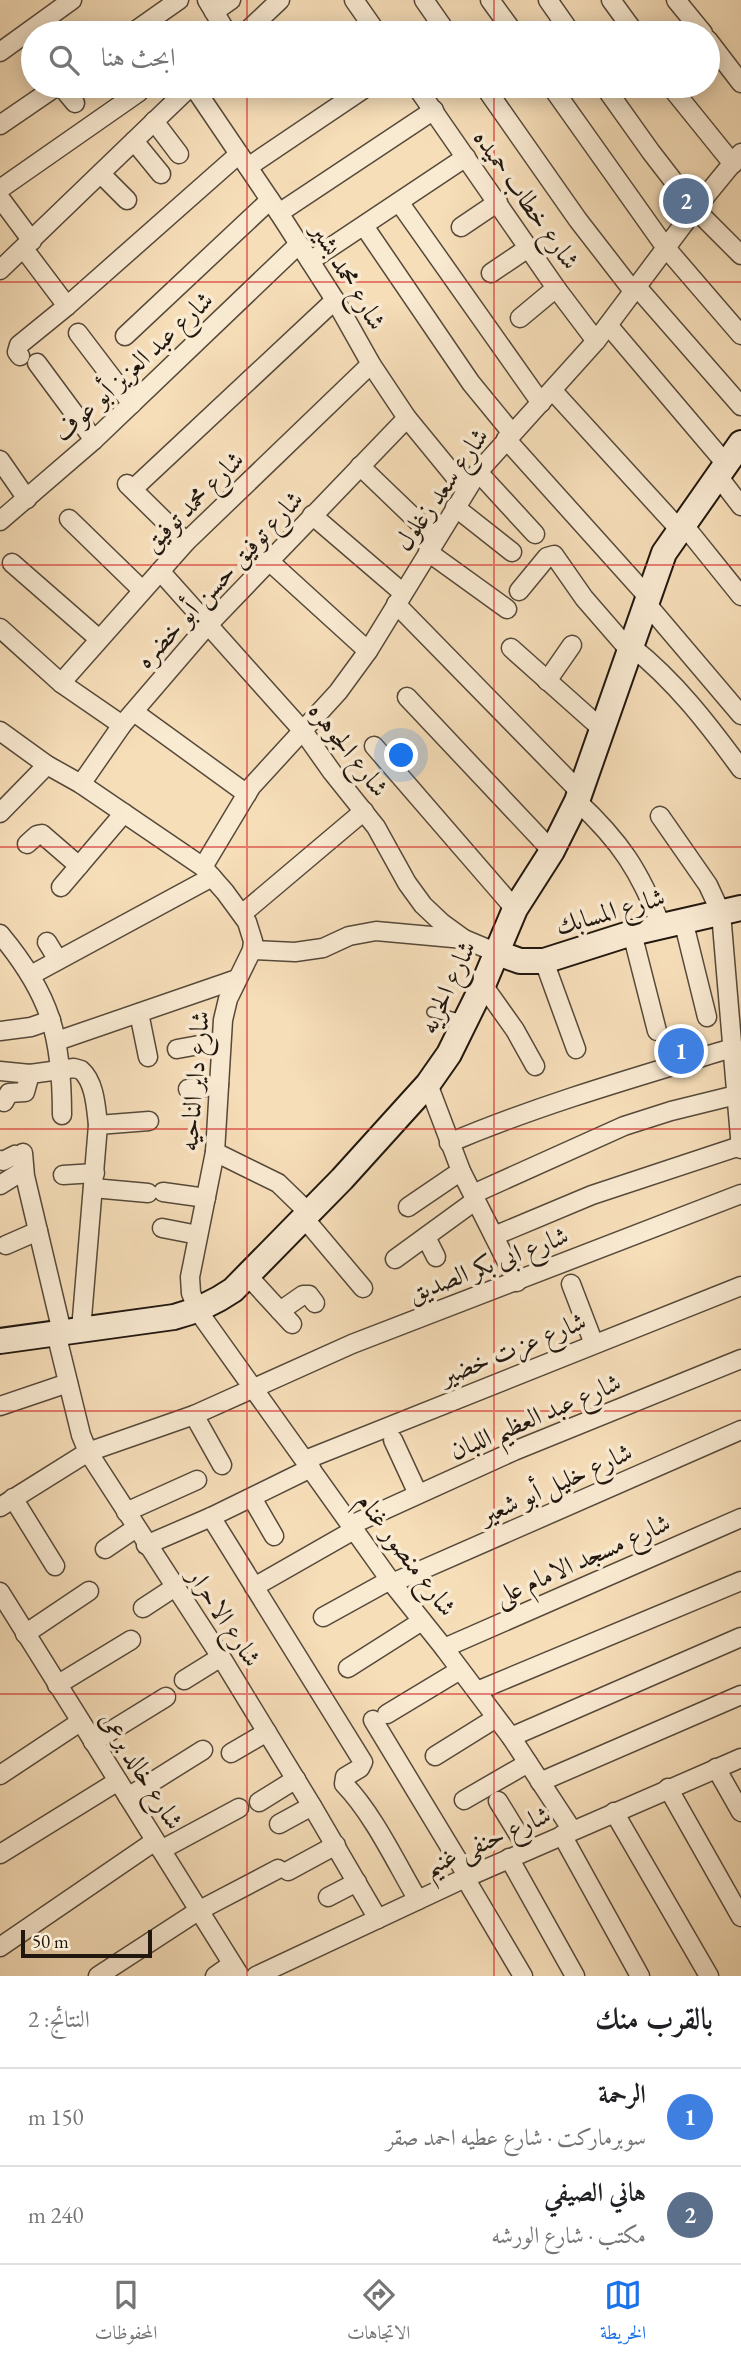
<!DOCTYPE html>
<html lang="ar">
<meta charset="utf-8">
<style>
body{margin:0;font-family:"EB Garamond",Amiri,serif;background:#f6f6f6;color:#202124;direction:rtl}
.scale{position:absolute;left:21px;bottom:18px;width:131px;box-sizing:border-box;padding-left:7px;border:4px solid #21170f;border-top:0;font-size:19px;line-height:24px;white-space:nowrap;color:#21170f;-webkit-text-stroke:5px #f9ead2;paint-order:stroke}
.you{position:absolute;left:402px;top:756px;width:24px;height:24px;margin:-18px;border:5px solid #fff;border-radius:50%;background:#1a73e8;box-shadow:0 0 0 10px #1a73e833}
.badge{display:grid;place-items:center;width:46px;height:46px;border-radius:50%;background:#1a73e8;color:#fff;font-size:23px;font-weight:700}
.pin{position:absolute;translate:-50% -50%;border:4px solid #fff;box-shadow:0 2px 7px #0006}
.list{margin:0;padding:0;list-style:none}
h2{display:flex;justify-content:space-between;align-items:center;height:91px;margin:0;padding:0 28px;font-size:30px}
h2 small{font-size:23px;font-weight:400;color:#757577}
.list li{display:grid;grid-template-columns:46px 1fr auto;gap:21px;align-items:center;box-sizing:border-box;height:98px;padding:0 28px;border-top:2px solid #e0e0e0}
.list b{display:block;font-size:26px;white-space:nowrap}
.list p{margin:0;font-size:23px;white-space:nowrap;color:#757577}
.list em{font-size:23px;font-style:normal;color:#757577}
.icon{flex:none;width:38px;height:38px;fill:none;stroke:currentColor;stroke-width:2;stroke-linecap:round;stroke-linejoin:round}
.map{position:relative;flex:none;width:741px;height:1976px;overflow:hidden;direction:ltr}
.search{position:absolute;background:#fff;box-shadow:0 4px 18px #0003;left:21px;right:21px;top:21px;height:77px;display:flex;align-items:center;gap:18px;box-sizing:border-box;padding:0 24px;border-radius:38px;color:#757577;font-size:26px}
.sheet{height:287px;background:#fff}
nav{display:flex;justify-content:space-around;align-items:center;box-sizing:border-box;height:98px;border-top:2px solid #e0e0e0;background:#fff;font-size:19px;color:#757577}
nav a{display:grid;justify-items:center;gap:4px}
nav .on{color:#1a73e8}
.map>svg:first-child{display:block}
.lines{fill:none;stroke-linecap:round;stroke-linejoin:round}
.lane-casing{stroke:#56493a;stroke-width:12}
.street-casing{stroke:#56493a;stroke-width:21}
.secondary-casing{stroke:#21170f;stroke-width:28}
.lane{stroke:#f9ead2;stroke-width:9}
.street{stroke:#f9ead2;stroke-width:18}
.secondary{stroke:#f9ead2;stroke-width:24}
.grid{fill:none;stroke:#d62828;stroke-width:2;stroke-opacity:0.55}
.labels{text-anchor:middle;stroke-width:7;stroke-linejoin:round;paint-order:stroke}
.street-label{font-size:26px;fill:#21170f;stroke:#f9ead2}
</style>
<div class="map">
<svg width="741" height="1976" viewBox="0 0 741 1976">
<rect width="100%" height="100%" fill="#f6deb9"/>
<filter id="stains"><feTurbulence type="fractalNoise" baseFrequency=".00286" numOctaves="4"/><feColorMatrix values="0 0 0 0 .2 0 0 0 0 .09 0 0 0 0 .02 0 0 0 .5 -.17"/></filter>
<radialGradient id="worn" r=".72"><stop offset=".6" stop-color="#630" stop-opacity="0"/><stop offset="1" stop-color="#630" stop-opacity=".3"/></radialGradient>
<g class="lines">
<!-- lane casing -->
<g class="lane-casing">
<path id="lane" d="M432 1012 464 1020"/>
</g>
<!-- street casing -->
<g class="street-casing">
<g id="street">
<path d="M207 0 227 33"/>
<path d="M354 0 377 33"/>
<path d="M424 0 447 33"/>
<path d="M490 0 514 33"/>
<path d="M548 0 571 33"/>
<path d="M611 0 635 33"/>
<path d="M676 0 703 33"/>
<path d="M214 12 231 0"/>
<path d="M132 33 179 0"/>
<path d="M245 33 280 0"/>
<path d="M708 40 741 83"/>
<path d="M0 52 72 0"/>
<path d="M61 86 75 103"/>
<path d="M193 86 279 213 335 300 371 364 407 418 466 490"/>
<path d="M416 86 556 288 596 341"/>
<path d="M484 86 578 220 633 291"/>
<path d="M551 86 666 248 741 335"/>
<path d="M604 86 651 152 695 209 741 255"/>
<path d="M670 86 733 164"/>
<path d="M154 121 179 154"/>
<path d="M0 125 57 86"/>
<path d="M134 141 161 174"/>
<path d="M248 167 368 86"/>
<path d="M101 174 127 200"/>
<path d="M0 189 139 92"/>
<path d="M0 198 32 241"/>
<path d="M399 202 541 403"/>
<path d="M279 213 434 110"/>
<path d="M364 226 471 383 512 433"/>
<path d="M461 227 498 202"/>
<path d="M24 249 67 306"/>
<path d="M310 261 466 157"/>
<path d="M0 270 191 86"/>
<path d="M491 273 528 248"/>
<path d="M637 287 741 406"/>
<path d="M520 318 556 288"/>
<path d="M608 325 726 464"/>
<path d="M78 333 132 404"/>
<path d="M125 336 270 200"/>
<path d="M20 356 17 352 19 345 67 306 239 154"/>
<path d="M37 363 94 440"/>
<path d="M553 391 679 529"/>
<path d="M506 439 648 597"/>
<path d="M0 460 27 499"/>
<path d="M360 466 436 539"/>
<path d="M478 472 535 534"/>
<path d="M718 476 741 506"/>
<path d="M127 484 186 542"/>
<path d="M133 489 335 300"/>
<path d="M455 507 512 552"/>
<path d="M312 515 403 593"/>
<path d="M69 519 142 590"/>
<path d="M0 521 94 440 299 244"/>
<path d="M683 524 741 596"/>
<path d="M428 552 507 609"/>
<path d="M269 561 368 651"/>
<path d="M12 563 99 639"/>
<path d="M160 571 303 731 332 772 376 827 407 883 423 905 442 923 464 939 495 952"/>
<path d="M519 591 547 557 554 555 584 598 630 651"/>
<path d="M646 603 741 715"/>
<path d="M396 604 580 792"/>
<path d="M0 628 61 683 122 725"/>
<path d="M632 647C675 681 709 725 741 769"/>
<path d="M511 648 603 730"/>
<path d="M547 681 572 645"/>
<path d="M61 683 186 542 371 364"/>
<path d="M407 697 552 851"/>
<path d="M134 712 247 794"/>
<path d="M0 731 47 765 81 784 203 867 225 892 247 922 253 941 252 950 228 999 223 1020 215 1152 190 1277 191 1293 198 1311 392 1583 444 1648 511 1737 572 1830"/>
<path d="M374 746 515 909"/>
<path d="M81 784 122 725 207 626 407 418"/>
<path d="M577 801C620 841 640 871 661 926"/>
<path d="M0 813 47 765"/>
<path d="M660 816 708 885 721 913 741 1149"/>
<path d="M27 844 37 835 42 834 79 866"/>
<path d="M203 867 251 787 338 692 368 651 478 472 596 341 695 209 741 153"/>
<path d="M61 887 124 813"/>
<path d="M242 914 364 811"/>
<path d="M683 920 707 1017"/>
<path d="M632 933 657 1031"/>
<path d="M0 934C51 995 62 1037 62 1115"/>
<path d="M47 942 58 960"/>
<path d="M252 950 295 952 323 948 349 936 376 931 464 939"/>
<path d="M544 961 576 1049"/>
<path d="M31 975 212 877"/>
<path d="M483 985 515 1030 535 1066"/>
<path d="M139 1013 148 1057"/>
<path d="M0 1031 31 1027 51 1020"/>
<path d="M57 1041 237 979"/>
<path d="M177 1049 221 1041"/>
<path d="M0 1071 30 1074 74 1068 81 1070C95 1082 96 1108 98 1125L81 1330"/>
<path d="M428 1084 461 1171 517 1282"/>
<path d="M188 1089 219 1085"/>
<path d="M4 1102 9 1093 25 1092 30 1074"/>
<path d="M98 1125 149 1121"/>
<path d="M449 1143C541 1104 636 1077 732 1048"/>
<path d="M215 1152 278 1183 309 1213"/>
<path d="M23 1153 25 1176 62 1332"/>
<path d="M0 1160 3 1161 15 1155 23 1162"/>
<path d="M63 1175 95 1173"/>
<path d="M0 1185 24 1170"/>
<path d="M93 1188 148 1193"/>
<path d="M163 1192 206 1198"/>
<path d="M473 1194 624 1126 671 1111 736 1095"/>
<path d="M408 1207 461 1171"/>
<path d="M304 1218 363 1288"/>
<path d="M162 1228 198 1235"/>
<path d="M494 1236 592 1195 740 1146"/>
<path d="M426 1237 436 1257"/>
<path d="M6 1245 38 1231"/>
<path d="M395 1259 476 1200"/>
<path d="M247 1275 292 1324"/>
<path d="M571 1284 594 1344"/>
<path d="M280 1311 303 1295H309L315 1303"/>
<path d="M56 1333 81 1435 88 1452 221 1657 312 1806 378 1919"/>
<path d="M0 1406 68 1383"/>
<path d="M194 1415 222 1465"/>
<path d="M393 1440 418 1494"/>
<path d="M305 1460 741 1286"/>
<path d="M13 1498 55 1566"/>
<path d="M252 1498 274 1536"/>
<path d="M0 1507 88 1452 194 1415 352 1344 741 1194"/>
<path d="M126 1512 197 1480"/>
<path d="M211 1517 363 1762 360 1768 345 1777 344 1784C374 1815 396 1863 418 1900"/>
<path d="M351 1525 514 1451 741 1359"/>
<path d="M146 1545 211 1517 311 1468"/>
<path d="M105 1549 136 1528"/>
<path d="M392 1583 741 1430"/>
<path d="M254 1587 354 1530"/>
<path d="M0 1592 240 1976"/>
<path d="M143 1608 175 1587"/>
<path d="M323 1617 390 1580"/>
<path d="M25 1634 89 1591"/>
<path d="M444 1648 741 1518"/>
<path d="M348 1668 422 1621"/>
<path d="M184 1680 221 1657"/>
<path d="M57 1685 131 1640"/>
<path d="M477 1691 741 1581"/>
<path d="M387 1714 460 1670"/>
<path d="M373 1720 468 1877"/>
<path d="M511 1737 741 1637"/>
<path d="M93 1742 166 1697"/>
<path d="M231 1753 267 1732"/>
<path d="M435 1756 496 1718"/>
<path d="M716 1768 741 1812"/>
<path d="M0 1775 80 1722"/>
<path d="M540 1782 741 1695"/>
<path d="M668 1788 741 1917"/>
<path d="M128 1797 203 1750"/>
<path d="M464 1800 528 1763"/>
<path d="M498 1801 528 1850"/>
<path d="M259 1802 296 1779"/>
<path d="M614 1812 709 1976"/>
<path d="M279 1824 312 1806"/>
<path d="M562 1835 640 1976"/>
<path d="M161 1850 239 1808"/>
<path d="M0 1854 118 1781"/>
<path d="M509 1858 575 1976"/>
<path d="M288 1871 336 1845"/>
<path d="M465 1878 523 1976"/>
<path d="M328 1897 357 1882"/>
<path d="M0 1947 155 1841"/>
<path d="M98 1976 198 1911 278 1869"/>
<path d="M215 1976 232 1964"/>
<path d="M256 1976 465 1878 741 1758"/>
</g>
</g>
<!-- secondary casing -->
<g class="secondary-casing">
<g id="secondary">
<path d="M495 952 520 961H544L632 933 741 908"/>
<path d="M0 1341 174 1317C197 1311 214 1303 233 1290L342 1179 428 1084 449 1054 483 985 515 909 552 851 577 801 664 553 741 443"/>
</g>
</g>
<!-- lane -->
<use href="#lane" class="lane"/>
<!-- street -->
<use href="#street" class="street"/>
<!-- secondary -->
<use href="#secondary" class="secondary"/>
</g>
<!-- grid -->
<path class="grid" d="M247 0V33M494 0V33M247 86V1976M494 86V1976M0 282H741M0 565H741M0 847H741M0 1129H741M0 1411H741M0 1694H741"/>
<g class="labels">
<!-- street labels -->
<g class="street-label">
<text transform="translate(527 199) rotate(55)" y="9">شارع خطاب حميده</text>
<text transform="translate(349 276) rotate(59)" y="9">شارع محمد بشير</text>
<text transform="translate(133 366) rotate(-43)" y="9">شارع عبد العزيز أبو عوف</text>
<text transform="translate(441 489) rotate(-55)" y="9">شارع سعد زغلول</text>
<text transform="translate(193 501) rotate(-45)" y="9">شارع محمد توفيق</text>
<text transform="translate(219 579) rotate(-47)" y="9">شارع توفيق حسن أبو خضره</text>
<text transform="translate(349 749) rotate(52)" y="9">شارع الجوهره</text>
<text transform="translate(610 911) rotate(-16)" y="9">شارع المسابك</text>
<text transform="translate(447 987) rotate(-65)" y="9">شارع الحريه</text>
<text transform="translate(194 1081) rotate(-85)" y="9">شارع داير الناحيه</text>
<text transform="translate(488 1264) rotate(-21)" y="9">شارع ابى بكر الصديق</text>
<text transform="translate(513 1348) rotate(-22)" y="9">شارع عزت خضير</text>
<text transform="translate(535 1416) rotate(-23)" y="9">شارع عبد العظيم اللبان</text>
<text transform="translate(556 1483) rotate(-24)" y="9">شارع خليل أبو شعير</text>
<text transform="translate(407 1554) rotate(53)" y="9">شارع منصور غنام</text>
<text transform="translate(582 1559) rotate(-24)" y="9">شارع مسجد الامام على</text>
<text transform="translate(225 1617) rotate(57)" y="9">شارع الاحرار</text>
<text transform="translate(142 1770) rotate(58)" y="9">شارع خالد برعى</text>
<text transform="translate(487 1840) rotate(-24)" y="9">شارع حنفى غنيم</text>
</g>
</g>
<rect width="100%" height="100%" filter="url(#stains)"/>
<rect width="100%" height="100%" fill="url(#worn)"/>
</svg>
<div class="scale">50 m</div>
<div class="you"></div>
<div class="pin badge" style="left:681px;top:1051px;background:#3f7fe0">1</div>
<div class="pin badge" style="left:686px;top:201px;background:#5c6f8a">2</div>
<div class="search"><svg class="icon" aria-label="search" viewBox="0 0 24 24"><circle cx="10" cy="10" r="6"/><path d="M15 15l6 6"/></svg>ابحث هنا</div>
</div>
<section class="sheet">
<h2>بالقرب منك<small>النتائج: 2</small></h2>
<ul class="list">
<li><span class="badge" style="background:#3f7fe0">1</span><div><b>الرحمة</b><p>سوبرماركت · شارع عطيه احمد صقر</p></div><em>150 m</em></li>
<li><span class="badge" style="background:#5c6f8a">2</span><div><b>هاني الصيفي</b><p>مكتب · شارع الورشه</p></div><em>240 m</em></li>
</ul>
</section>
<nav>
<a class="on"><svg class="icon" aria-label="map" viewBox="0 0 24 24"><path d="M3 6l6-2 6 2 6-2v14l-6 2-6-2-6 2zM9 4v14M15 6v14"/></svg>الخريطة</a>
<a><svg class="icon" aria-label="directions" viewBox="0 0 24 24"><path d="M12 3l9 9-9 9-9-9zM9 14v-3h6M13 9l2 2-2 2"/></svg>الاتجاهات</a>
<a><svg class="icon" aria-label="saved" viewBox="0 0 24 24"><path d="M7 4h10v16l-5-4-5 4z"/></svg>المحفوظات</a>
</nav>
